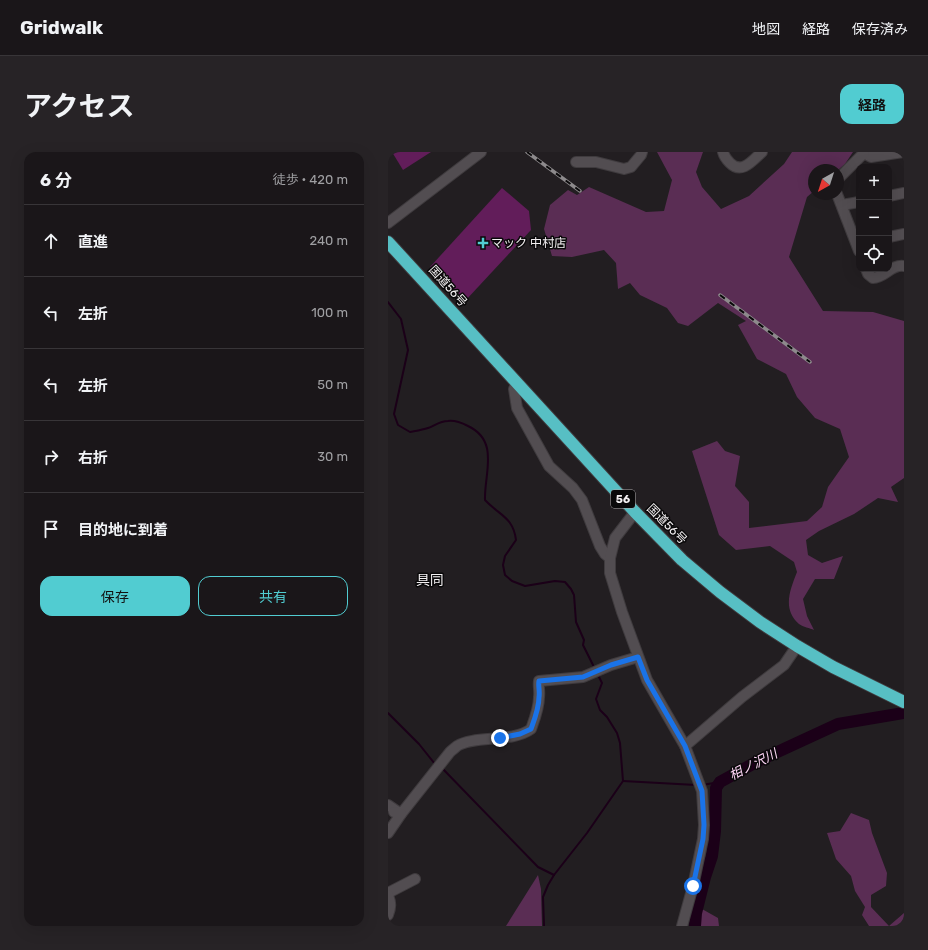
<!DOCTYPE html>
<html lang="ja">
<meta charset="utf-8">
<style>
body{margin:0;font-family:Rubik,"Noto Sans JP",sans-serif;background:#272326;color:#f1f3f6}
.controls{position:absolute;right:12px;top:12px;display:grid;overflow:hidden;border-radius:8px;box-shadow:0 4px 16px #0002}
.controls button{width:36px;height:36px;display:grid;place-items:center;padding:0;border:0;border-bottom:1px solid #383538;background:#1a1619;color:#f1f3f6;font:20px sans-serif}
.compass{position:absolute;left:420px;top:12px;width:36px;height:36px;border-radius:50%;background:#1a1619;box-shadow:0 4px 16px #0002;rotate:219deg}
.stop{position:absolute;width:12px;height:12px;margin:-9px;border:3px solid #1a73e8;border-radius:50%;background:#fff}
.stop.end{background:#1a73e8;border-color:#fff;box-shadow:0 1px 4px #0008}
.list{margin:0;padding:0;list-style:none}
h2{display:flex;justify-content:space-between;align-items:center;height:52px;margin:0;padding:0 16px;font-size:17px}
h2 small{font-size:13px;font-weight:400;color:#9f9fa2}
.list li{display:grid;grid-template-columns:26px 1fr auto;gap:12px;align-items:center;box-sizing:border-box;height:72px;padding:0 16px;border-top:1px solid #383538}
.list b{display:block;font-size:15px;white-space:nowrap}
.list em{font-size:13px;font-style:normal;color:#9f9fa2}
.actions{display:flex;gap:8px;padding:12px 16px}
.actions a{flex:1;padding:9px 0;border:1px solid #51ccd1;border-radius:12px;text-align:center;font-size:14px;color:#51ccd1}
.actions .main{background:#51ccd1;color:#111}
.icon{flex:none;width:22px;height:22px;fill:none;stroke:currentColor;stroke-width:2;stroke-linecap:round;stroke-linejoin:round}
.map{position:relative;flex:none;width:516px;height:774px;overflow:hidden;border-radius:12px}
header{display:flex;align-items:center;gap:24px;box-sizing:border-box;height:56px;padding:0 20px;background:#1a1619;border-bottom:1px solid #383538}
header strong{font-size:19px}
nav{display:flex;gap:22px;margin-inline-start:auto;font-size:14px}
.intro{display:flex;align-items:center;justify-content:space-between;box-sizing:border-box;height:96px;padding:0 24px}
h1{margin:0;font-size:28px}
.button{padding:10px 18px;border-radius:12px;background:#51ccd1;color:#111;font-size:14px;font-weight:700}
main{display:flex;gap:24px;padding:0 24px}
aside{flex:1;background:#1a1619;border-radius:12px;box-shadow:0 4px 16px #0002}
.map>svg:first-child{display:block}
.green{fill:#5a2d54}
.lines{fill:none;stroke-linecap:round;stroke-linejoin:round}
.stream{stroke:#1b0018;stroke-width:2}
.river{stroke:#1b0018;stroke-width:12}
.building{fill:#621d5a}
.minor-casing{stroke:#3f3b3e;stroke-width:12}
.highway-casing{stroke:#3f3b3e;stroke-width:14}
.minor{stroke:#524d51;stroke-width:10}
.highway{stroke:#57bfc4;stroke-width:12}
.rail-casing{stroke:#8d8a8c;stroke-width:3.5}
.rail{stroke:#0a090a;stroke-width:2;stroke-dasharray:6;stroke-linecap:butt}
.route{stroke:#1a73e8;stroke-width:5}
.poi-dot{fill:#51ccd1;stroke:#0a090a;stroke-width:1.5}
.labels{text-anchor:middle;stroke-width:3;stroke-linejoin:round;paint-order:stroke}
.shield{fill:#0a090a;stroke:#aeabad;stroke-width:1}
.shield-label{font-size:11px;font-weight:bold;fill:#f4f1f3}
.poi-label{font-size:12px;fill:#f4f1f3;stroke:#0a090a;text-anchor:start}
.street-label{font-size:12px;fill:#f4f1f3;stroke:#0a090a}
.water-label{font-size:13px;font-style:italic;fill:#fed5f6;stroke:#0a090a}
.quarter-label{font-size:14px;fill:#f4f1f3;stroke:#0a090a}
</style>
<header>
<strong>Gridwalk</strong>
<nav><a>地図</a><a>経路</a><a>保存済み</a></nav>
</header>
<div class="intro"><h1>アクセス</h1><a class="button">経路</a></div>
<main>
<aside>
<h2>6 分<small>徒歩 · 420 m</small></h2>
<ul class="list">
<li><svg class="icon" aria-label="ahead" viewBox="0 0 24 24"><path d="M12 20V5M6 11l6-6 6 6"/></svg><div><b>直進</b></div><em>240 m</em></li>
<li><svg class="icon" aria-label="left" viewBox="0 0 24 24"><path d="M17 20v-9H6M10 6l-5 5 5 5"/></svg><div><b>左折</b></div><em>100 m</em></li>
<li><svg class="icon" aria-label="left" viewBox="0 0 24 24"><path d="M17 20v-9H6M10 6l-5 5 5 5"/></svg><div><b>左折</b></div><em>50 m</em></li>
<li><svg class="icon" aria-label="right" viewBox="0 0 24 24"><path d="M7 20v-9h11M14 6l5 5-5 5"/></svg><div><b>右折</b></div><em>30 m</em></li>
<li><svg class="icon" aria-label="arrive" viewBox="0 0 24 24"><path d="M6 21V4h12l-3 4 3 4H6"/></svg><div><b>目的地に到着</b></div></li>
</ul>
<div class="actions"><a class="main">保存</a><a>共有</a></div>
</aside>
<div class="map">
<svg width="516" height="774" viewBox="0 0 516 774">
<rect width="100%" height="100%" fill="#221e21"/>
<!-- green -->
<g class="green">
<path d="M269 0H315L308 20 314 35 333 57 361 44 396 12 404 0H465L457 12 450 18H426V39L419 45 401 105 435 159 485 160 516 169V326L503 335 510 350 490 346 466 362 431 379 418 388 420 403 434 411 455 404 446 427H427L415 447 419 464 426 478C422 476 415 475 411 472 394 457 402 438 409 420L406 410 382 394 348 398 331 383 304 299 329 289 337 299 352 304 347 334 361 350V376L419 369 434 355 440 335 461 305 452 277 427 266 409 245 398 222 369 207 350 173 358 169 330 151 300 174 290 171 279 156 252 143 242 131 230 137 228 111 216 98 184 105 164 104 156 77 162 53 180 38 189 43 201 35 258 60 276 59 284 28Z"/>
<path d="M463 661 481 668 484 681 499 721 498 734 483 743V755L501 774 516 761V774H481L474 763 477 755 467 739 463 724 448 707 439 681 452 679Z"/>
<path d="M150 723 153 737 154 774H118Z"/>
<path d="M314 757 330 766 331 774H309Z"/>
</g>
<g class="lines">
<!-- stream -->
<g class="stream">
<path d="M0 150 13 167 20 198 6 262 10 273 22 280C27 279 34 278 40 276 46 274 52 269 60 269 67 268 74 271 80 274 112 289 96 322 97 348 112 364 125 365 128 388L117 404 115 413 117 423 124 429 137 434 167 429 177 430 183 437 186 443 188 470 196 488 195 493 207 517"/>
<path d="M0 561 31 592 47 612"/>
<path d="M53 615 150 715 166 723"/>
<path d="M235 629 308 633"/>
<path d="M314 633 332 630"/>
<path d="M156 774 155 745 160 733 166 723 199 681 235 629 232 591 229 581 219 565 212 558 208 547 214 531 210 523"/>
</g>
<!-- river -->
<path class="river" d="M307 774 308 761 317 725 324 704 327 679 328 636 332 630 372 608 450 572 516 561"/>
</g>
<!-- building -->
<g class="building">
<path d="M4 0H43L15 18Z"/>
<path d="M114 36 141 59 143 78 78 148 42 115Z"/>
</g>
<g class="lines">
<!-- minor casing -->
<g class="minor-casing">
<g id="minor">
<path d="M335 0C336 4 339 8 342 11 354 23 365 8 374 0"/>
<path d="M477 0 476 1 483 5 516 0"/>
<path d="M188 10H208L236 17 243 15 253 3 254 0"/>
<path d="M450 27 476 1"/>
<path d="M449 42 471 99"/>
<path d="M501 44 516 41"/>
<path d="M454 53 471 50"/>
<path d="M0 71 93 0"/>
<path d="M501 85 516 82"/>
<path d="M478 117 480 122 485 126C497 126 503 112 516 114"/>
<path d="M129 230 126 237 129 256 161 314 185 336 194 348 212 394 217 402 222 406"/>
<path d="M247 360 227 386 222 406V421L234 460 259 528 297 594 314 639 316 673 315 687 305 734 294 774"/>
<path d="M297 594 354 545 396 513 409 494"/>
<path d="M0 653 13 662 62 600C64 598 67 596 69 594 87 583 124 591 143 577 147 566 151 556 151 545 152 539 150 534 151 529L195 525 223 513 250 505"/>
<path d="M0 681 13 662 6 660"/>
<path d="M0 741 27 727"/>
<path d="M0 743C3 751 3 755 0 763"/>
</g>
</g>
<!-- highway casing -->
<g class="highway-casing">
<path id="highway" d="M0 90 247 360 294 408 332 440 372 470 409 494 445 515 516 550"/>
</g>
<!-- minor -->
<use href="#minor" class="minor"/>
<!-- highway -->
<use href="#highway" class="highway"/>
<!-- rail casing -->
<g class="rail-casing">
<g id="rail">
<path d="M139 0 192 39"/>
<path d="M332 143 422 210"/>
</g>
</g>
<!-- rail -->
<use href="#rail" class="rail"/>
</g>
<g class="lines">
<!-- route -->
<path class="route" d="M112 586 132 582 143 577C147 566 151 556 151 545 152 539 150 534 151 529L195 525 223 513 250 505 259 528 297 594 314 639 316 673 315 687 305 734"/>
</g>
<!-- markers -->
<path class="poi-dot" d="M93 85h4v4h4v4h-4v4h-4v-4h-4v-4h4z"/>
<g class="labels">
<!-- shield labels -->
<rect class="shield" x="223" y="338" width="24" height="18" rx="3"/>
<g class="shield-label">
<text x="235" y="351">56</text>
</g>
<!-- poi labels -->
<g class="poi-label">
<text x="103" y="95">マック 中村店</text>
</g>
<!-- street labels -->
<g class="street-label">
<text transform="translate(60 134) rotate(48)" y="4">国道56号</text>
<text transform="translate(279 372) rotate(45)" y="4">国道56号</text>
</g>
<!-- water labels -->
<g class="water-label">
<text transform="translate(365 612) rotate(-27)" y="5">相ノ沢川</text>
</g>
<!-- quarter labels -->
<g class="quarter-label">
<text x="42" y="433">具同</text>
</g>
</g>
</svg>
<div class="controls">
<button>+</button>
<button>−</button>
<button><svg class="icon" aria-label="locate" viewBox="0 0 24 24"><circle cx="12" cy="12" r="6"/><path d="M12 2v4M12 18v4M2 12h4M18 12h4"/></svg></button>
</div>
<svg class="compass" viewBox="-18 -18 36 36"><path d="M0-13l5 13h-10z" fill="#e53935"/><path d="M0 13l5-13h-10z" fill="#9f9fa2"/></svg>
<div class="stop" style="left:305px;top:734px"></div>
<div class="stop end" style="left:112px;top:586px"></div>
</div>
</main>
